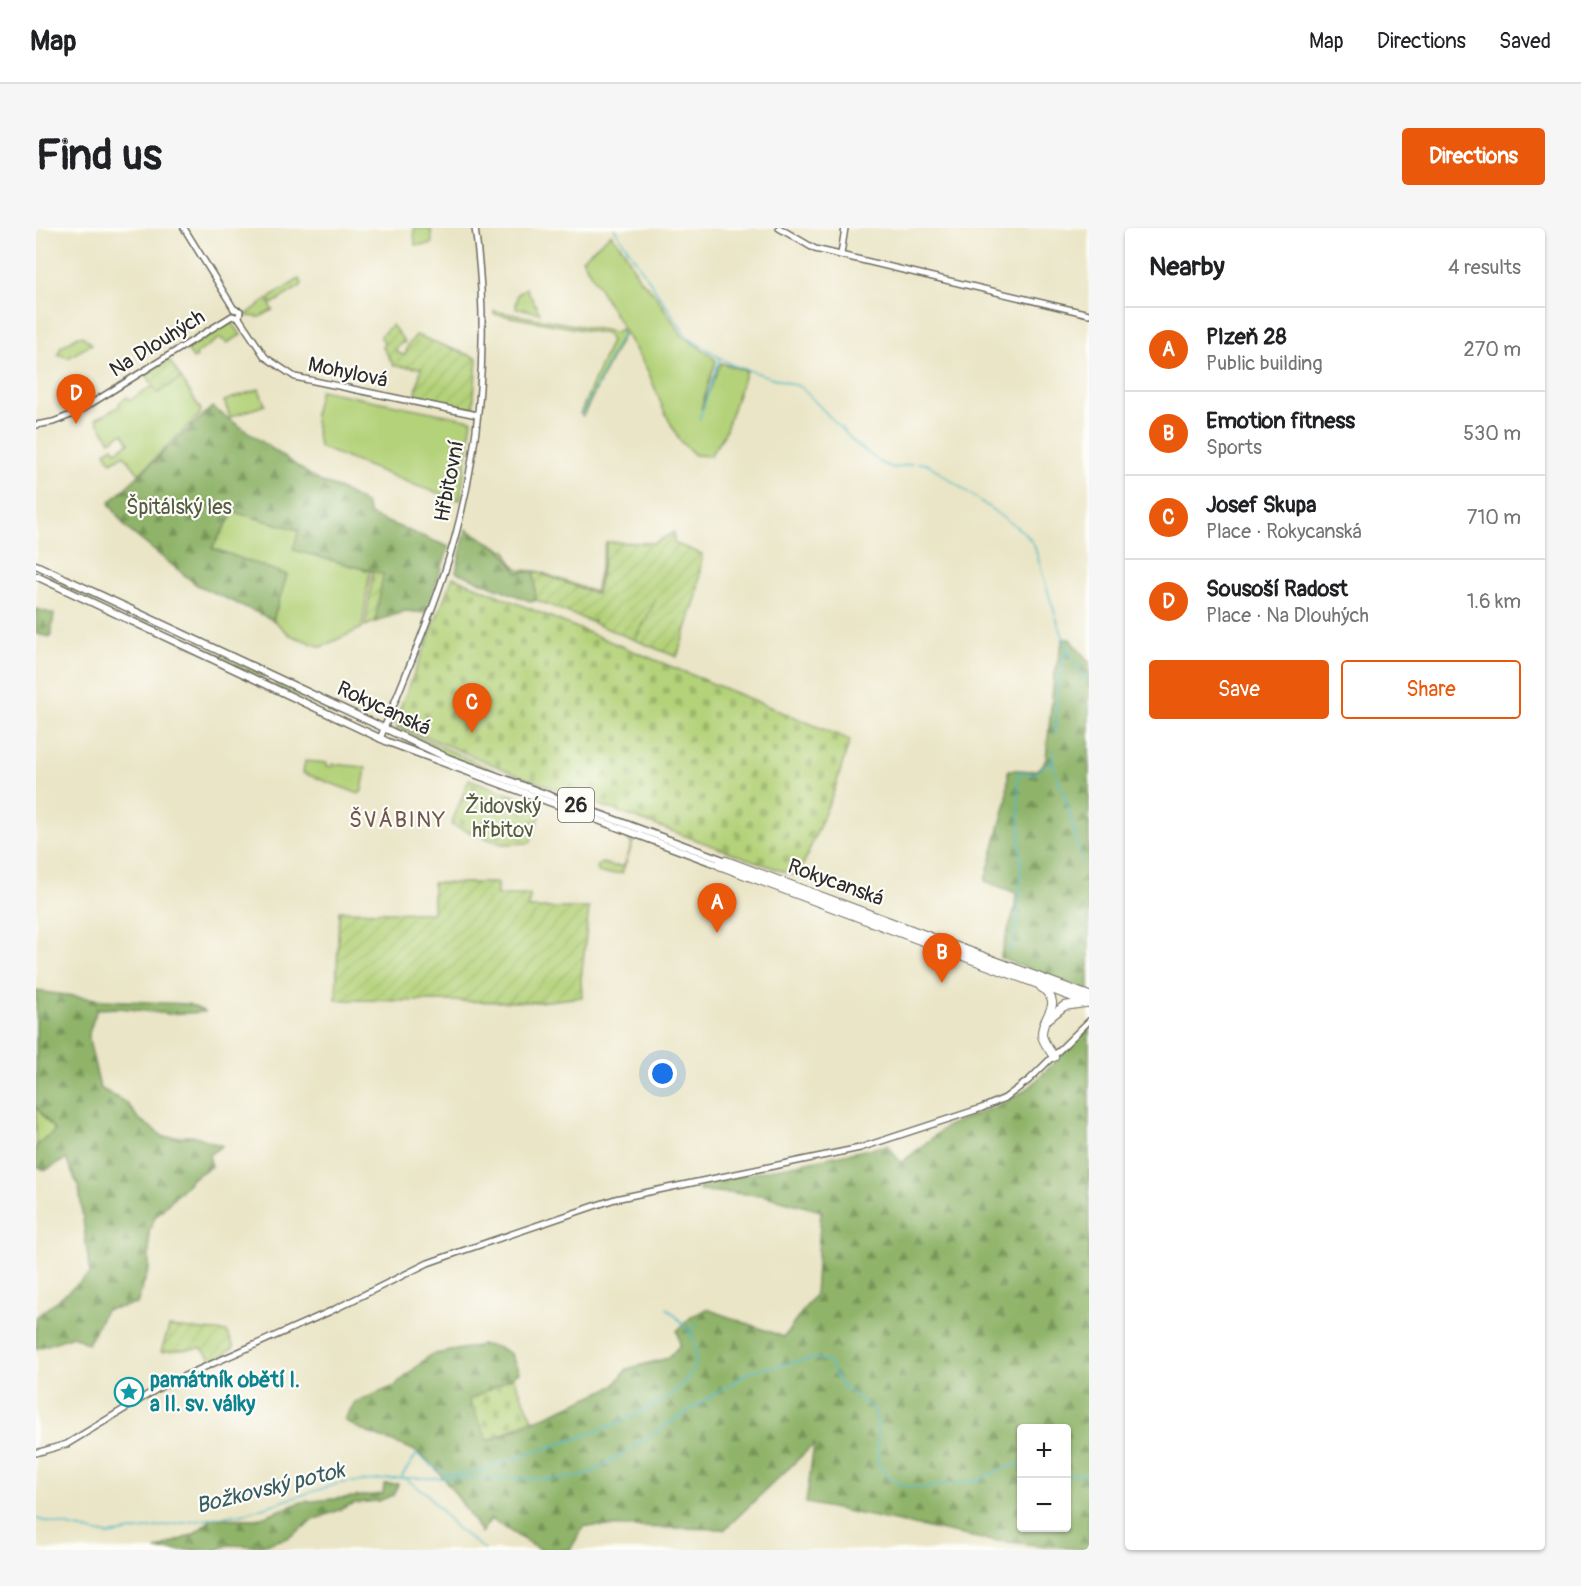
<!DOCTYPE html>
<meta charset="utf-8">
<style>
body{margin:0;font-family:Pangolin,sans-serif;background:#f6f6f6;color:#202124}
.controls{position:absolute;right:18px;bottom:18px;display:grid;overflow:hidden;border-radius:6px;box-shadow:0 2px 4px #0004}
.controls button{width:54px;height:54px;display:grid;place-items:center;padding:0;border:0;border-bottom:2px solid #e0e0e0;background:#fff;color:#202124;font:30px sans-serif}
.you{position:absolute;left:627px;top:846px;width:21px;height:21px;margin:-15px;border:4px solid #fff;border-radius:50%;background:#1a73e8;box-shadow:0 0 0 9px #1a73e833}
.badge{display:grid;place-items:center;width:39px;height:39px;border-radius:50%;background:#ea580c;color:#fff;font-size:20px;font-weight:700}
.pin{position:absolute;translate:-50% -50px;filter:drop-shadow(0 2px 3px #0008)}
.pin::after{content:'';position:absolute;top:32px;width:21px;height:18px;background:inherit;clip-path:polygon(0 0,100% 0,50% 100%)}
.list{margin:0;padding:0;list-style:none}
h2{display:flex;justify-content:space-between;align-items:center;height:78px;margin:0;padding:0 24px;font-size:26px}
h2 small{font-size:20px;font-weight:400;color:#757577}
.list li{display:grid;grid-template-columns:39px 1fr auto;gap:18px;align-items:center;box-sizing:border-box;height:84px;padding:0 24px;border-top:2px solid #e0e0e0}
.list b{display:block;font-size:22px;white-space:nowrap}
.list p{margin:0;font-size:20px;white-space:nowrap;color:#757577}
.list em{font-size:20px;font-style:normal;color:#757577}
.actions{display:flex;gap:12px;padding:18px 24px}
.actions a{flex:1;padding:14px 0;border:2px solid #ea580c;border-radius:6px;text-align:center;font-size:21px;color:#ea580c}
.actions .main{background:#ea580c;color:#fff}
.map{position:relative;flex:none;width:1053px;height:1322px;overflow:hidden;border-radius:6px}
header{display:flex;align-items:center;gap:36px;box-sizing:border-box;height:84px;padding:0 30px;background:#fff;border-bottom:2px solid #e0e0e0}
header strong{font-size:28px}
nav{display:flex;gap:33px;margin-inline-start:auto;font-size:21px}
.intro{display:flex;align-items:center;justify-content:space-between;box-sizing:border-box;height:144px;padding:0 36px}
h1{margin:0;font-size:42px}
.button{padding:15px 27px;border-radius:6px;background:#ea580c;color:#fff;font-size:21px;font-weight:700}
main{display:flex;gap:36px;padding:0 36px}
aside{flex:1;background:#fff;border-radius:6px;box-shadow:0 2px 4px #0004}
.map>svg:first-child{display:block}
.green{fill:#b4d279;stroke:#707e52;stroke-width:1.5}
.forest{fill:url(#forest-firs);stroke:#5d704a;stroke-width:1.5;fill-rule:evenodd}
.cemetery{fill:url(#cemetery-stones);stroke:#707e52;stroke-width:1.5}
.garden{fill:url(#garden-furrows);stroke:#707e52;stroke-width:1.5}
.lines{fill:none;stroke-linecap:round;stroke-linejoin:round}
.stream{stroke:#4cb9c7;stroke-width:1.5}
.secondary-casing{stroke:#6e6c61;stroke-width:8}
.primary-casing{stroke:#6e6c61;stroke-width:9}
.highway-casing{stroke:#6e6c61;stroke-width:10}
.secondary{stroke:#fff;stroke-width:5}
.primary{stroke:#fff;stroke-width:6}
.highway{stroke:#fff;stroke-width:8}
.labels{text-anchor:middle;stroke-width:4.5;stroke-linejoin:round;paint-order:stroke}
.shield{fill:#fdfcf7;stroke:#6a6a68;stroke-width:1.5}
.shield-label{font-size:20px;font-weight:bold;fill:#2b2b2b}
.street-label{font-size:21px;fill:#2b2b2b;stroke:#fdfcf7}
.park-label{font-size:21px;fill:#545d42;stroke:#fdfcf7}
.culture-label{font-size:21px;font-weight:bold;fill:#0d838f;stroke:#fdfcf7;text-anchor:start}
.neighbourhood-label{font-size:22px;letter-spacing:1.5px;fill:#70584e;stroke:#fdfcf7}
.water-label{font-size:22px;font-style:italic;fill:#375d62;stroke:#fdfcf7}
</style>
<header>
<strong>Map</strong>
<nav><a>Map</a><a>Directions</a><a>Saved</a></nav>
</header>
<div class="intro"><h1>Find us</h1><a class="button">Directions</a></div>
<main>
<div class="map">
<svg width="1053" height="1322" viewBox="0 0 1053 1322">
<defs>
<pattern id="forest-firs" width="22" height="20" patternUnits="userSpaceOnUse" patternTransform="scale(1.5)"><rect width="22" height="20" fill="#8fb469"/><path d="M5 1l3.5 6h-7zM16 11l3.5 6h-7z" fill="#759357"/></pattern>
<pattern id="cemetery-stones" width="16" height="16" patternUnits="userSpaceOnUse" patternTransform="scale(1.5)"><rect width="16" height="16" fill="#b4d279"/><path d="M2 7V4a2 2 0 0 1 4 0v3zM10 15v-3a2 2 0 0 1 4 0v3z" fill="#9bb469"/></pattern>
<pattern id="garden-furrows" width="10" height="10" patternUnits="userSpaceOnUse" patternTransform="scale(1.5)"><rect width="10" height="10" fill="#b4d279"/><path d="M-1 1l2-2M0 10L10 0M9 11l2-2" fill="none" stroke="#9bb469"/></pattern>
</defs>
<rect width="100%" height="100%" fill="#fdfcf7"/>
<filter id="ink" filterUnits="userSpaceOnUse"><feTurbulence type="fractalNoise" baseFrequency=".0167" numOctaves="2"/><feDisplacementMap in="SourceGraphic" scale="12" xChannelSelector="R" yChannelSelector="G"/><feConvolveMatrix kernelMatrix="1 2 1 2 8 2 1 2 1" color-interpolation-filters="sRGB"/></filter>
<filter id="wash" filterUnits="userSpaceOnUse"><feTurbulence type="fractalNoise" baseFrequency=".008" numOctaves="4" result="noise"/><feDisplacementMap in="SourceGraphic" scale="24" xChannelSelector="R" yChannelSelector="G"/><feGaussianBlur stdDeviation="1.35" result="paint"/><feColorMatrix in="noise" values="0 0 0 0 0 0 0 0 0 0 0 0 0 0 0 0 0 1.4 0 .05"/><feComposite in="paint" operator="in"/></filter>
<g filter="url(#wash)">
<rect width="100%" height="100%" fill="#eae5c6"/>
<!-- green -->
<g class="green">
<path d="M378 0H395L396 16 379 17Z"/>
<path d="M575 6 588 22 603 50 618 65 646 107 680 132 665 181 685 135 710 143 688 207 674 228 659 227 644 213 628 183 612 143 546 31Z"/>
<path d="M263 51 266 55 265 58 236 76 233 70Z"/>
<path d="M490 60 504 85 480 80 481 67Z"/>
<path d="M231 71 237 82 224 89 209 88Z"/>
<path d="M458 83 579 104 585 101 587 107 547 188 544 186 575 113 571 106 458 86Z"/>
<path d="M196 94 205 107 191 115 184 110 160 126 161 129 157 131 151 121Z"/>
<path d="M42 108H46L56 116 32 130 22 126 25 119Z"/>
<path d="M145 150 165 182 164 186 103 246 88 227 75 234 69 224 77 219 80 223 93 215 87 205 74 213 60 191 84 178 83 175 91 169 94 172 117 158 122 165Z"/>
<path d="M223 161 229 177 194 189 188 173Z"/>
<path d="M284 162 436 192 424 272 384 259 283 219 278 187Z"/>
<path d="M198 284 263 302 258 322 334 343 326 400 285 419 254 407 237 392 251 347 176 320Z"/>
<path d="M570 314 561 366 498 343 482 345 465 321 470 322 476 335 484 342 501 343 559 364Z"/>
<path d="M15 348 126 399V402L123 403 14 352Z"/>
<path d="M142 408 221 443 230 450 191 435 139 410Z"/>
<path d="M239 454 337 498 339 501 335 502 239 458Z"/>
<path d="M362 499 470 548 417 530 359 503Z"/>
<path d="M269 533 291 535V538L296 539 297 536 327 539 330 540 326 563 323 566 267 545Z"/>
<path d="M591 610 597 614 586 645 570 646 562 644 561 639 566 635 577 638H588L596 616Z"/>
<path d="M0 879 19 903 0 918Z"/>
</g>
<!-- forest -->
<g class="forest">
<path d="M176 179 283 253 304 261 330 276 334 287 413 319 389 385 369 383 339 394 347 346 257 322 263 302 198 284 176 320 251 347 237 392 161 357 90 300 73 275Z"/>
<path d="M430 301 465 321 482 345 498 343 500 372 496 374 420 344Z"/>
<path d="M0 381 18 386 15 409 0 406Z"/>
<path d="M1027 411H1034L1053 434V763L964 730 979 679 980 665 949 653 971 571 972 542C989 540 1001 550 1010 531L1018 449Z"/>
<path d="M0 763 68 772 152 776 170 784 132 786 84 780 61 781 52 808 64 860 91 875 102 890 128 909 160 908 186 918 173 927 176 938 158 949 119 989 113 1004V1041L101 1076 69 1082 52 1116 37 1108 0 1121V1089L54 1046 43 960 30 931 10 942 0 939V918L19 903 0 879Z"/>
<path d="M1053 799V1322L951 1312 770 1275 778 1216 689 1301 548 1298 534 1322H504L455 1291 445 1305C430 1281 402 1235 377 1222 354 1211 329 1207 308 1192L319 1174 359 1158 394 1127 446 1117 463 1119 475 1126 483 1144 473 1151 453 1213 578 1158 591 1141 632 1130 644 1117 641 1103 656 1088 671 1081 748 1109 779 1066 785 983 726 967 663 963 665 956 852 917 865 935 911 898 970 874 994 859ZM986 1200H1030V1300H986Z"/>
<path d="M348 1256H362L358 1267 342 1273 319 1275 278 1292 252 1310 222 1318 193 1317 180 1322H120L158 1306 177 1290 220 1291 266 1274 347 1266Z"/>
</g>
<!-- cemetery -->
<g class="cemetery">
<path d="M417 349 814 512 798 563 762 649 484 548 358 495Z"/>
<path d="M433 551 503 577 507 580 494 615 466 616 415 597Z"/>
<path d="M477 1149 497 1191 452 1213 433 1172Z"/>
</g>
<!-- garden -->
<g class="garden">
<path d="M356 97 369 114 359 120 362 125 369 127 372 117 380 107 441 130 437 181 379 170 385 140 358 138 346 118 349 116 344 108Z"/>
<path d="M133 132 145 150 121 165 110 146Z"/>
<path d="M638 304V315L666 326 661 367 641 429 599 412 620 371 599 412 557 395 558 392 555 394 500 372 498 343 561 366 571 314 619 315Z"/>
<path d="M337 343 347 346 339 394 329 398Z"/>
<path d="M397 655H461V667H494L493 680H553L545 752 546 769 503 774 300 772 303 683 397 685Z"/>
<path d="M133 1099 191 1104 198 1119 186 1128 176 1131 165 1120 125 1124Z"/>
</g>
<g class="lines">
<!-- stream -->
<g class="stream">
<path d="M578 0 652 110 696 137 765 159 820 216 845 235 858 240 876 236"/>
<path d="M546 186 587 104"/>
<path d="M663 192 684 130"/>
<path d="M881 235 892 236 989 305 998 317C1009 351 1028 431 1053 454"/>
<path d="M1019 505 1022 455 1031 418"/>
<path d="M1018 522 1017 536 1030 572 1046 633"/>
<path d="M974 723C992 670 982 601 982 544L998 546 1016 533"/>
<path d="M656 1105 660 1095"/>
<path d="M1030 1247 1053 1246"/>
<path d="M366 1248 381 1226C391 1233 404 1246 416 1246 438 1248 462 1236 483 1229 524 1216 643 1183 658 1138 666 1111 648 1096 631 1080"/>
<path d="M368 1250 527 1251 546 1248 562 1241 715 1143 779 1130 793 1134 805 1157 837 1180 841 1192 842 1236 852 1250 868 1258 885 1260 943 1252 968 1240 986 1237"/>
<path d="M0 1291 72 1307 210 1285 304 1255 368 1250 390 1265 420 1300 449 1322"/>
</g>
</g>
</g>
<g filter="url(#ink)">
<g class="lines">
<!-- secondary casing -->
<g class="secondary-casing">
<g id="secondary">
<path d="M148 0 198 81"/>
<path d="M743 0 779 21 1053 86"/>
<path d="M805 26 809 0"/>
<path d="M203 90 229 129 259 149 441 187"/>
<path d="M0 197 17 194 40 185 196 88 203 90 204 83 198 81"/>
<path d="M344 511C365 456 390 402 408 346 444 236 455 114 439 0"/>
<path d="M0 1225 31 1216 126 1158 295 1083 392 1035 426 1023 579 971 824 920 946 880 969 870 993 852 1053 793"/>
</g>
</g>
<!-- primary casing -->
<g class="primary-casing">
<g id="primary">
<path d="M0 337 412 530 690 633"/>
<path d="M0 348 352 514 683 637"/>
</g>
</g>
<!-- highway casing -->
<g class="highway-casing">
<g id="highway">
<path d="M690 633 1053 768"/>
<path d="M683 637 1053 775"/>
<path d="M1005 759C1030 778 1005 786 1006 807 1007 815 1014 822 1018 829"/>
<path d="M1012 791 1028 778 1049 775"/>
</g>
</g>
<!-- secondary -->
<use href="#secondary" class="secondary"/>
<!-- primary -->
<use href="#primary" class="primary"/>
<!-- highway -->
<use href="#highway" class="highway"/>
</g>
</g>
<!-- icons -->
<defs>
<g id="sight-ring" transform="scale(1.5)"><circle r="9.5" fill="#fdfcf7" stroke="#0f9aa8" stroke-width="1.5"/><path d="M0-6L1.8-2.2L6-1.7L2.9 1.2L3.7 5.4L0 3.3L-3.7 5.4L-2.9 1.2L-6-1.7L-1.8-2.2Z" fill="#0f9aa8"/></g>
</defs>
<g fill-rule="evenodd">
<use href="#sight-ring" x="93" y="1164"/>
</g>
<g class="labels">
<!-- shield labels -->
<rect class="shield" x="522" y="560" width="36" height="34" rx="4.5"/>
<g class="shield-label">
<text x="540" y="584">26</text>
</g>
<!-- street labels -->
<g class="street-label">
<text transform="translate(121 115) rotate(-32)" y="7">Na Dlouhých</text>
<text transform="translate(312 144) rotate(12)" y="7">Mohylová</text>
<text transform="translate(413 253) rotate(-79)" y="7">Hřbitovní</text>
<text transform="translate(348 480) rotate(25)" y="7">Rokycanská</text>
<text transform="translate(800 654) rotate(20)" y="7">Rokycanská</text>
</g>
<!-- park labels -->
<g class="park-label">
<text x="143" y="286">Špitálský les</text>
<text x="467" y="585">Židovský<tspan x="467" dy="24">hřbitov</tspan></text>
</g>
<!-- culture labels -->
<g class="culture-label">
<text x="114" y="1159">památník obětí I.<tspan x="114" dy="24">a II. sv. války</tspan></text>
</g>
<!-- neighbourhood labels -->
<g class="neighbourhood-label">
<text x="362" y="599">ŠVÁBINY</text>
</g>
<!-- water labels -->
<g class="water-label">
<text transform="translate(234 1259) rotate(-14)" y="8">Božkovský potok</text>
</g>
</g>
</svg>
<div class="controls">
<button>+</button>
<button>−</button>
</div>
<div class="you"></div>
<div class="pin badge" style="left:681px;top:705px">A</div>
<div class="pin badge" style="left:906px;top:755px">B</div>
<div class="pin badge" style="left:436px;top:505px">C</div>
<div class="pin badge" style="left:40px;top:196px">D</div>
</div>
<aside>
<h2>Nearby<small>4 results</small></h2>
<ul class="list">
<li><span class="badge">A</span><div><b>Plzeň 28</b><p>Public building</p></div><em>270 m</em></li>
<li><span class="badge">B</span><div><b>Emotion fitness</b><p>Sports</p></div><em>530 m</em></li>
<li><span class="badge">C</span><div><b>Josef Skupa</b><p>Place · Rokycanská</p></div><em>710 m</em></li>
<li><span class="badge">D</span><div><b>Sousoší Radost</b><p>Place · Na Dlouhých</p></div><em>1.6 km</em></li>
</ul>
<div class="actions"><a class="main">Save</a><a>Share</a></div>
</aside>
</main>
